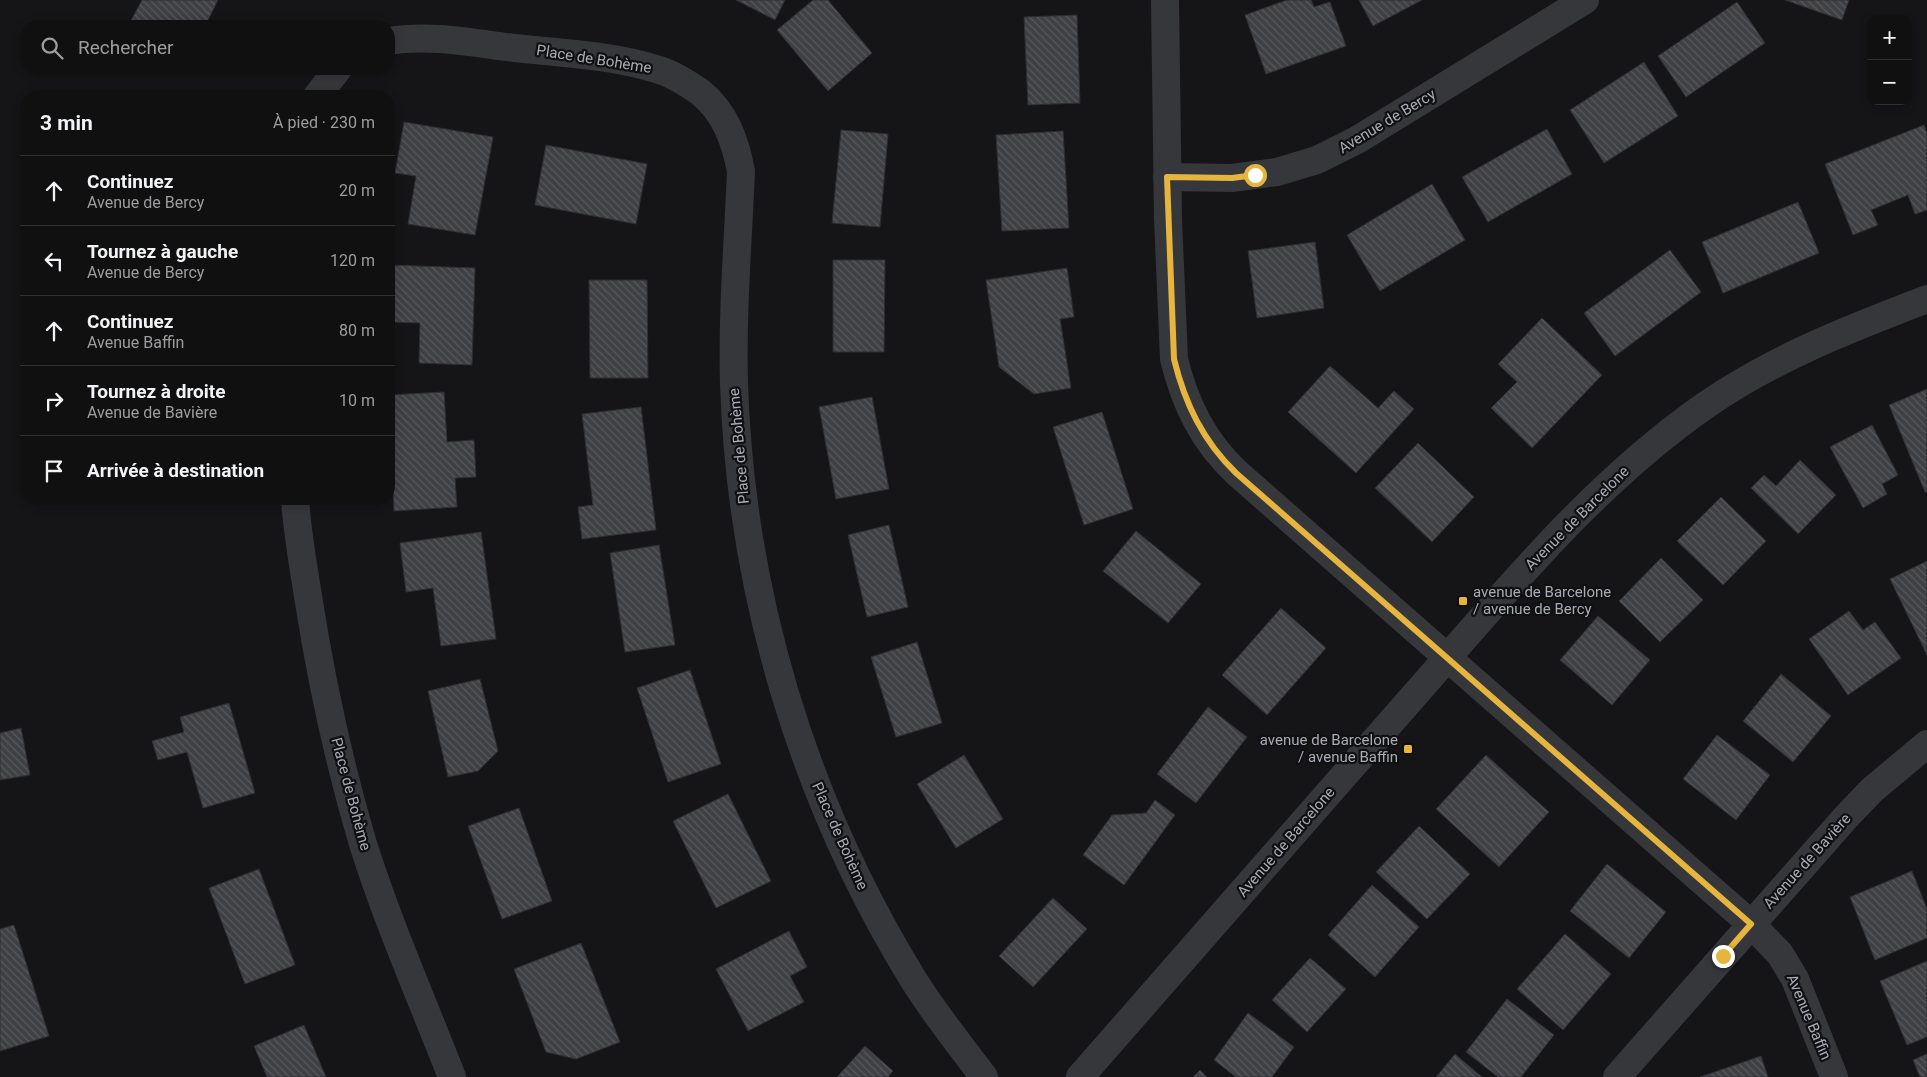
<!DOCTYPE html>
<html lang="fr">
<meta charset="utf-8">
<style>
body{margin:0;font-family:Roboto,sans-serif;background:#19191a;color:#f1f3f6}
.controls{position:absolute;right:15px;top:15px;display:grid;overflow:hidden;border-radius:10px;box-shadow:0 2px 8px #0003}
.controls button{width:45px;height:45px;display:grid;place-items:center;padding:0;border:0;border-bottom:1px solid #303031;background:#101011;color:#f1f3f6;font:25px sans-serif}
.stop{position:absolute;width:15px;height:15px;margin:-11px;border:4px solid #e6b53e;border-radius:50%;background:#fff}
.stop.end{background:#e6b53e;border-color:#fff;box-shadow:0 1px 5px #0008}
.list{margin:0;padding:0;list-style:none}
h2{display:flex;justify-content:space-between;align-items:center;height:65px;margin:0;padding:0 20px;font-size:21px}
h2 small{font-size:16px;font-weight:400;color:#9c9d9f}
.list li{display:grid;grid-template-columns:32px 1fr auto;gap:15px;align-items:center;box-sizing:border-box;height:70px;padding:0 20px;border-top:1px solid #303031}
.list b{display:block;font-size:19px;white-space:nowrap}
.list p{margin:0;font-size:16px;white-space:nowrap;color:#9c9d9f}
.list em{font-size:16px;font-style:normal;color:#9c9d9f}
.icon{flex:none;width:28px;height:28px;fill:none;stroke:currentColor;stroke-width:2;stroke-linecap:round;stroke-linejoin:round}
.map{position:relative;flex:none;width:1927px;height:1077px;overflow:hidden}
.search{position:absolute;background:#101011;box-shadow:0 2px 8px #0003;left:20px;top:20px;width:375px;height:55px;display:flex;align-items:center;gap:12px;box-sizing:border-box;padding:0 18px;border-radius:20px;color:#9c9d9f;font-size:19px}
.panel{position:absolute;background:#101011;box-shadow:0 2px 8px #0003;left:20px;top:90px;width:375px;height:415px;border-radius:20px}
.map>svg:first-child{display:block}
.building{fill:url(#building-back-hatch);stroke:#2f2f32}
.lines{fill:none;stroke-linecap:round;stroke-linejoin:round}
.minor{stroke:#36373b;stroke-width:28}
.route{stroke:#e6b53e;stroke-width:6}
.poi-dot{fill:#e6b53e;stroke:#101012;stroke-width:2}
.labels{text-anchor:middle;stroke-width:4.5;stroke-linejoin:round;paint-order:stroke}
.street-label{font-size:15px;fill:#a8abb6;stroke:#101012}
.poi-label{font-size:15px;fill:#a8abb6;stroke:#101012;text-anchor:start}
</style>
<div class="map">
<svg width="1927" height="1077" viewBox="0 0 1927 1077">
<defs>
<pattern id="building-back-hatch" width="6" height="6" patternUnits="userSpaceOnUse" patternTransform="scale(1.25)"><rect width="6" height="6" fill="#3f4044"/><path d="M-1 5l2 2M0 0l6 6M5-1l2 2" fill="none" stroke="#58595d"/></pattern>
</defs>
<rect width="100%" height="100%" fill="#151517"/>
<!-- building -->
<g class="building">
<path d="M142 0H218L205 26H128Z"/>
<path d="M736 0H785L775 20Z"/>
<path d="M813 0H828L872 53 828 91 777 30Z"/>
<path d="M1287 0H1311L1314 7 1330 2 1346 46 1266 74 1245 15Z"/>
<path d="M1359 0H1422L1373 26Z"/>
<path d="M1785 0H1849L1842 20Z"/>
<path d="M1737 2 1765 43 1686 97 1658 56Z"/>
<path d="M1077 15 1080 103 1028 105 1024 17Z"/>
<path d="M1644 62 1678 116 1604 163 1570 110Z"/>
<path d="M404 122 493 137 475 235 408 224 416 176 395 173Z"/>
<path d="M1924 125 1927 134V210L1915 214 1908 195 1871 210 1878 225 1853 235 1825 164Z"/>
<path d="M1547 129 1572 174 1488 222 1462 177Z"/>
<path d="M841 130 888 134 880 227 832 223Z"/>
<path d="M1063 131 1069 228 1002 231 996 135Z"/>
<path d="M546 145 647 164 636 224 535 205Z"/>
<path d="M1432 184 1465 240 1380 291 1347 235Z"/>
<path d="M1798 202 1819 253 1723 293 1702 242Z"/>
<path d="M1315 242 1324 308 1257 318 1248 251Z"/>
<path d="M1670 250 1701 292 1615 356 1584 313Z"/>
<path d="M833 260H885L884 352H833Z"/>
<path d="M389 265 475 268 472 365 419 363 420 323 389 322Z"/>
<path d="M1067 268 1074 317 1060 319 1071 388 1034 394 999 367 986 280Z"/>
<path d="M589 280H647L648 378H590Z"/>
<path d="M1542 318 1602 375 1532 448 1491 408 1517 382 1498 364Z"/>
<path d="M1330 366 1378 408 1394 391 1414 409 1356 473 1288 412Z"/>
<path d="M1927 389V492H1925L1889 405Z"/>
<path d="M444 392 447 442 474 440 476 477 455 478 457 507 394 511 389 395Z"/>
<path d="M872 397 889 489 836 499 819 407Z"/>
<path d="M641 407 656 530 582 539 578 507 593 505 582 414Z"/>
<path d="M1102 412 1133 509 1084 525 1053 427Z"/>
<path d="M1872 425 1898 475 1882 484 1887 494 1863 508 1830 447Z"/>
<path d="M1418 443 1474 497 1432 542 1375 488Z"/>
<path d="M1800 460 1836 495 1798 534 1751 488 1764 475 1776 486Z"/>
<path d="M1721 497 1766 541 1723 585 1677 541Z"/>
<path d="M889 525 908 607 867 617 848 535Z"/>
<path d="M1136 531 1201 584 1168 623 1103 571Z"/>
<path d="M481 532 496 639 441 646 433 588 406 592 400 543Z"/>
<path d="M659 545 675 645 625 652 610 553Z"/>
<path d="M1661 558 1703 600 1660 642 1619 601Z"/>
<path d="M1927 561V655L1890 579Z"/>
<path d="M1281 608 1326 648 1267 715 1222 675Z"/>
<path d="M1849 611 1863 630 1875 622 1901 658 1848 695 1809 639Z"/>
<path d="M1598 616 1650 660 1612 705 1560 660Z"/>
<path d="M917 642 942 723 896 737 871 657Z"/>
<path d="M690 670 721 764 668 782 637 688Z"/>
<path d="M1781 674 1831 716 1793 762 1743 721Z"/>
<path d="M480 679 498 751 478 771 448 777 428 691Z"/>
<path d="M229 703 255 793 203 808 187 752 158 760 152 741 184 732 180 717Z"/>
<path d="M1208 707 1247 737 1196 803 1157 774Z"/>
<path d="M21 728 30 775 0 780V733Z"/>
<path d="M1717 735 1770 775 1736 820 1683 779Z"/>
<path d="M964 755 1003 819 956 848 917 784Z"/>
<path d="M1486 755 1549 812 1499 867 1436 809Z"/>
<path d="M728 794 771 881 716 908 673 821Z"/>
<path d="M1155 800 1175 815 1124 885 1083 855 1112 815 1146 813Z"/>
<path d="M519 808 552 901 502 919 468 826Z"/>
<path d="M1419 826 1470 874 1427 919 1376 872Z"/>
<path d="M1607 864 1666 912 1629 958 1570 911Z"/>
<path d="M259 869 295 965 245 984 209 888Z"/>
<path d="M1912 871 1927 909V938L1875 960 1850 897Z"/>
<path d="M1372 885 1419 927 1375 977 1328 935Z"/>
<path d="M1053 898 1087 929 1033 987 999 956Z"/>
<path d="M14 925 49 1036 0 1051V929Z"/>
<path d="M789 931 807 967 790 976 804 1002 748 1031 716 969Z"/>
<path d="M1565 934 1611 974 1563 1030 1517 989Z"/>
<path d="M581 943 620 1042 576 1059 546 1052 514 969Z"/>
<path d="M1310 958 1346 989 1307 1032 1272 1000Z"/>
<path d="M1927 961V1037L1907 1045 1880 981Z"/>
<path d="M1507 999 1554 1035 1521 1077H1498L1466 1052Z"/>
<path d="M1248 1013 1294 1047 1272 1077H1236L1214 1060Z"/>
<path d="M304 1025 326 1077H267L254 1046Z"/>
<path d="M865 1046 893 1071 888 1077H837Z"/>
<path d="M1455 1054 1482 1077H1436Z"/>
<path d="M1927 1054V1077H1920L1913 1060Z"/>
<path d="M1761 1056 1768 1077H1700Z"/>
<path d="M1200 1070 1207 1077H1193Z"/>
</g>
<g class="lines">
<!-- minor -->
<g class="minor">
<path d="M1165 0 1168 219 1174 359C1185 404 1203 441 1237 473L1751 924 1780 954 1795 979 1834 1077"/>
<path d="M389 41C430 34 473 43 514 48 560 53 611 55 656 69 671 73 687 83 700 92 725 112 735 140 741 171 738 242 732 313 734 384 741 594 803 800 913 979 934 1013 960 1045 984 1077"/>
<path d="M317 96 338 69"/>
<path d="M1167 177 1232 178 1277 172 1317 160 1357 140 1585 0"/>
<path d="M295 499C297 531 303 564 308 596 321 680 339 763 363 844 388 923 422 1000 452 1077"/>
<path d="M1080 1077C1191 950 1302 824 1412 698 1504 594 1591 485 1706 405 1774 358 1851 328 1927 299"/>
<path d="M1617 1077 1847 816 1872 790 1927 744"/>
</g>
</g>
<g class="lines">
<!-- route -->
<path class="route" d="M1255 175 1232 178 1167 177 1174 359C1185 404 1203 441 1236 473L1751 924 1723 956"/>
</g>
<!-- markers -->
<g class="poi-dot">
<rect x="1458" y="596" width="10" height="10" rx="2.5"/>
<rect x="1403" y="744" width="10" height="10" rx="2.5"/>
</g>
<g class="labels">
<!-- street labels -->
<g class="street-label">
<text transform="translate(594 59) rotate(9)" y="5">Place de Bohème</text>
<text transform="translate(1387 121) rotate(-31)" y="5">Avenue de Bercy</text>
<text transform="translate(739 446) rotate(-95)" y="5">Place de Bohème</text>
<text transform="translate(1577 518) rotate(-45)" y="5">Avenue de Barcelone</text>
<text transform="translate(351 794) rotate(75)" y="5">Place de Bohème</text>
<text transform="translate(840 836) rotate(66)" y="5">Place de Bohème</text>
<text transform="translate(1286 842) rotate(-49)" y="5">Avenue de Barcelone</text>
<text transform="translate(1807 861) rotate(-48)" y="5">Avenue de Bavière</text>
<text transform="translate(1809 1017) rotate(67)" y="5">Avenue Baffin</text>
</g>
<!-- poi labels -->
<g class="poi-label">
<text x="1473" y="597">avenue de Barcelone<tspan x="1473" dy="17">/ avenue de Bercy</tspan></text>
<text x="1398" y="745" text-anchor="end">avenue de Barcelone<tspan x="1398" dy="17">/ avenue Baffin</tspan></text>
</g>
</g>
</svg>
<div class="controls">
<button>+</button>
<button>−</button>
</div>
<div class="stop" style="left:1255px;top:175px"></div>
<div class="stop end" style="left:1723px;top:956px"></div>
<div class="search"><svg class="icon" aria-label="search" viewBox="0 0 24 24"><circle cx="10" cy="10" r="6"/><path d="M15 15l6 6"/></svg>Rechercher</div>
<section class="panel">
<h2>3 min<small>À pied · 230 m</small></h2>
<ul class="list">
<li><svg class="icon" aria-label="ahead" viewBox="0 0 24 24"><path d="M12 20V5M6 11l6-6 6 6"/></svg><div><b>Continuez</b><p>Avenue de Bercy</p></div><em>20 m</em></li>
<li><svg class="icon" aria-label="left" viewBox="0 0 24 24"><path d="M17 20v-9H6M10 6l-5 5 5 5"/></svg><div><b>Tournez à gauche</b><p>Avenue de Bercy</p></div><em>120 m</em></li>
<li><svg class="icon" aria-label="ahead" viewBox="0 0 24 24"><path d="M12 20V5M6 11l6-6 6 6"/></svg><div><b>Continuez</b><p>Avenue Baffin</p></div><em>80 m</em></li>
<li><svg class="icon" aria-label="right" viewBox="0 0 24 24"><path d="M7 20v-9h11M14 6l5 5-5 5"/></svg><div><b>Tournez à droite</b><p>Avenue de Bavière</p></div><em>10 m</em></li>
<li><svg class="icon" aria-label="arrive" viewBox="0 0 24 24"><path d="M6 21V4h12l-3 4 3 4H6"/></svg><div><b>Arrivée à destination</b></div></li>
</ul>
</section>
</div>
